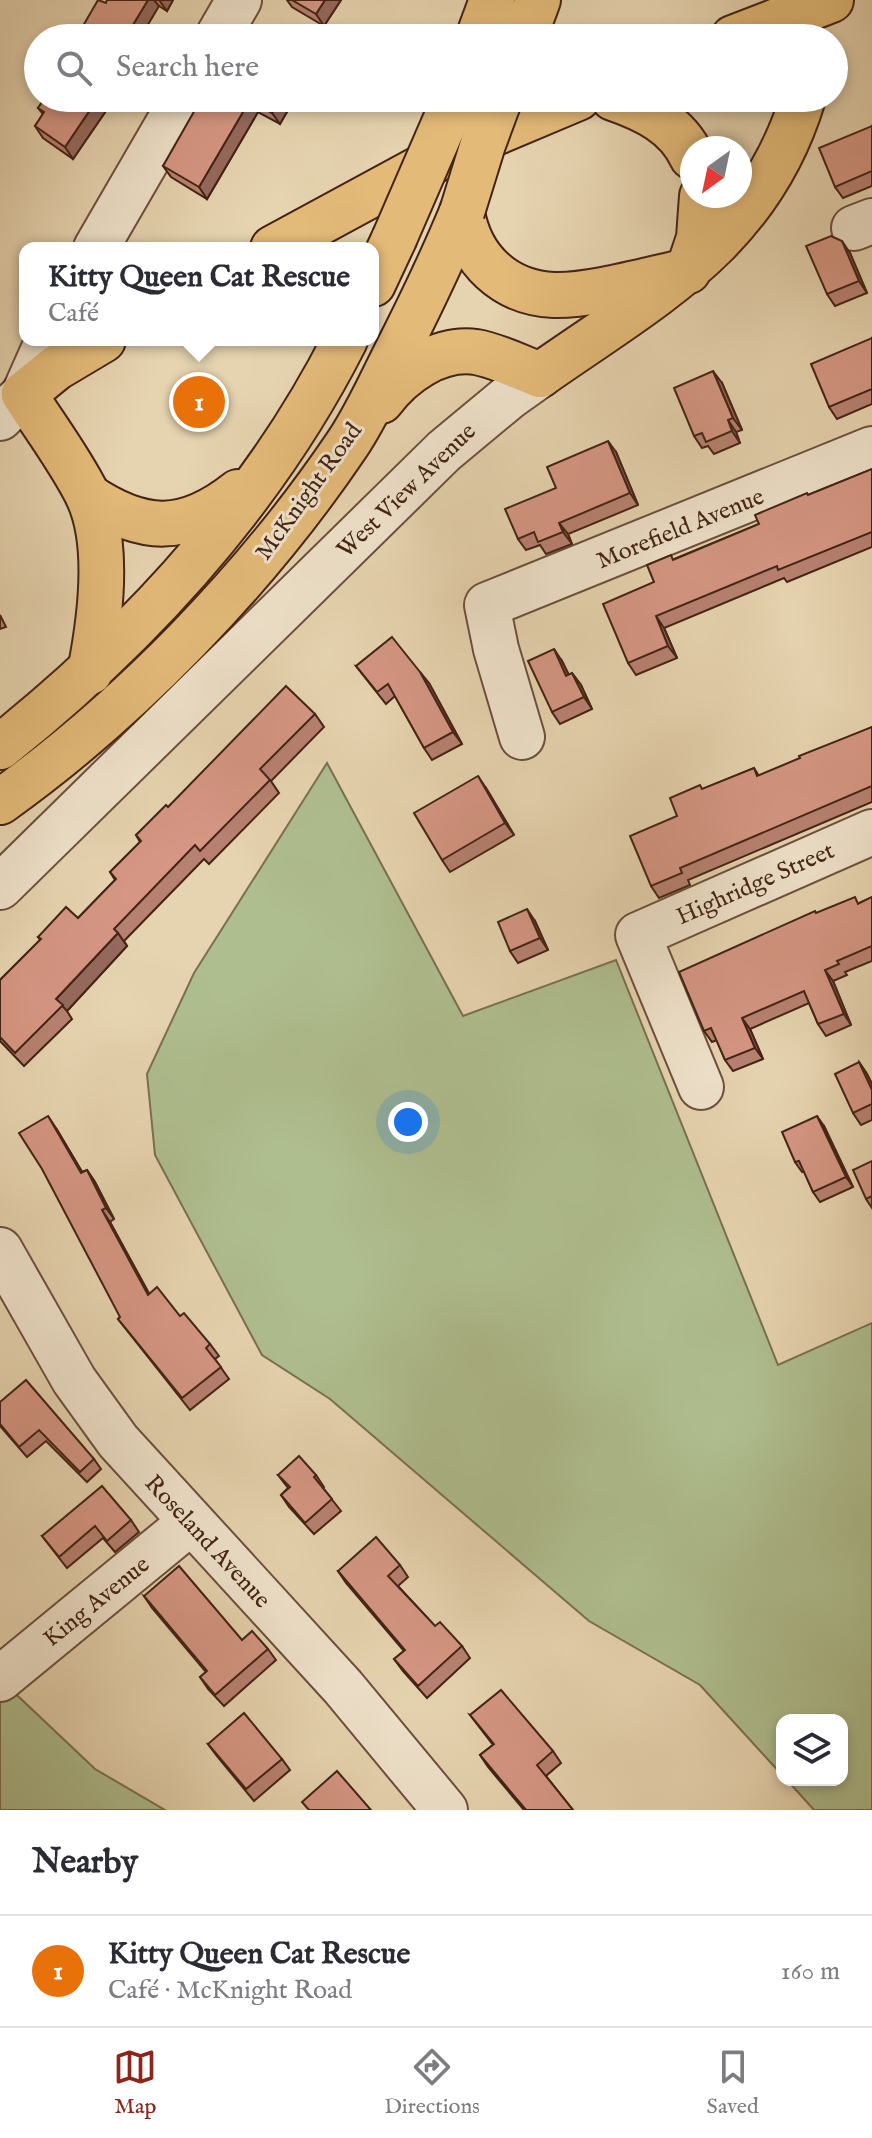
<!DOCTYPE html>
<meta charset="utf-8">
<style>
body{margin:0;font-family:"IM FELL English",serif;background:#f7f7f7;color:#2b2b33}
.controls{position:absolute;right:24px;bottom:24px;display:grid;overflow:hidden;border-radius:16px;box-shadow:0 4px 12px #0003}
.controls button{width:72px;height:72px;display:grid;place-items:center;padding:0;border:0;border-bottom:2px solid #e1e1e2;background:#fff;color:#2b2b33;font:40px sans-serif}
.compass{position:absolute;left:680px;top:136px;width:72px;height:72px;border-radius:50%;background:#fff;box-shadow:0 4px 12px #0003;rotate:213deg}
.you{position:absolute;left:408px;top:1122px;width:28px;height:28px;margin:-20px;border:6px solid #fff;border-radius:50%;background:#1a73e8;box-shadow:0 0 0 12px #1a73e833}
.badge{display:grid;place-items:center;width:52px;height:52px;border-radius:50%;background:#8f2418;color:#fff;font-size:26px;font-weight:700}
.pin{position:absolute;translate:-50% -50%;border:4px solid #fff;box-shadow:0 2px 8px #0006}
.popup{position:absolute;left:19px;top:242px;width:360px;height:104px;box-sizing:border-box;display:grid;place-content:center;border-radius:16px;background:#fff;filter:drop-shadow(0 2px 6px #0005);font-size:26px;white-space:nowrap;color:#7c7c81}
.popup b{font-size:30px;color:#2b2b33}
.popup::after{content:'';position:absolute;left:50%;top:100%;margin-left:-16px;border:16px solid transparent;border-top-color:#fff}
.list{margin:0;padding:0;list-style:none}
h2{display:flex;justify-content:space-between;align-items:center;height:104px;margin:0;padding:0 32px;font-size:34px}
h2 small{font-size:26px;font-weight:400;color:#7c7c81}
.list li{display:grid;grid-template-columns:52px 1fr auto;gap:24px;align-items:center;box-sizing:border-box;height:112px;padding:0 32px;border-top:2px solid #e1e1e2}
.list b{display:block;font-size:30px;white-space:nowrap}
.list p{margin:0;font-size:26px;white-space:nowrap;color:#7c7c81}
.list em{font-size:26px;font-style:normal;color:#7c7c81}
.icon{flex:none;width:44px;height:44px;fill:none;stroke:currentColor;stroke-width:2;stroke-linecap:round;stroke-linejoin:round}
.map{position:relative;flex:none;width:872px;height:1810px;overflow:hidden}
.search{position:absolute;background:#fff;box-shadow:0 4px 12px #0003;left:24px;right:24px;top:24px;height:88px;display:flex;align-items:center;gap:20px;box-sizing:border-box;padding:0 28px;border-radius:44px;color:#7c7c81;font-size:30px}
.sheet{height:216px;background:#fff}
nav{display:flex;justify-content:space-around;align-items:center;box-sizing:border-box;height:112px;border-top:2px solid #e1e1e2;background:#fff;font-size:22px;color:#7c7c81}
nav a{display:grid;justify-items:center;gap:4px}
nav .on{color:#8f2418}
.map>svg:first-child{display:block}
.green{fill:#afbe8f;stroke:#797052;stroke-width:2}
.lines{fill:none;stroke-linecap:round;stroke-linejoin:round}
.minor-casing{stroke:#6c4f3c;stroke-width:48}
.major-casing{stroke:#432315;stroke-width:48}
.highway-casing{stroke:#432315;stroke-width:48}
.minor{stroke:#efe2cb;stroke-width:44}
.major{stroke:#e3ba78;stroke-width:44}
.highway{stroke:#e3ba78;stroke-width:44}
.highway-bridge-casing{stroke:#432315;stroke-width:48;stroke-linecap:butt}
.highway-bridge{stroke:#e3ba78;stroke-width:44}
.wall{fill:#b78171;stroke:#432315;stroke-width:2}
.shaded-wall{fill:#95695c;stroke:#432315;stroke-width:2}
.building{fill:#d59683;stroke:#432315;stroke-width:2}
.labels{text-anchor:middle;stroke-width:6;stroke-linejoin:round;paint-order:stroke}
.street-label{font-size:24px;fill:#432315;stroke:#efe2cb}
</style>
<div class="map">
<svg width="872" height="1810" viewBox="0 0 872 1810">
<rect width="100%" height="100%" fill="#e6d3af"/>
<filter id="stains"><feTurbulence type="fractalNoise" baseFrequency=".0025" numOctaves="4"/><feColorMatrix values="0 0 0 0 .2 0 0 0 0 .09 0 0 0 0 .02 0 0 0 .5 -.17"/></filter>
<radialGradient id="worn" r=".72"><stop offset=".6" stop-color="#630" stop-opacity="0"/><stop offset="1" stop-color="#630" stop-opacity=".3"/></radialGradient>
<!-- green -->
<g class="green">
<path d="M327 763 463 1016 616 960 778 1365 872 1323V1810H814L787 1780H842V1720H782V1775L700 1685 589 1621 330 1399 262 1355 155 1155 147 1074 194 973Z"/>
<path d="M0 1679 95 1769 165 1810H0Z"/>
</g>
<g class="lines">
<!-- minor casing -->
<g class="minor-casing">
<g id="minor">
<path d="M217 38 239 0"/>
<path d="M854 228 872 221"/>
<path d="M96 248 183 98"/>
<path d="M0 418 24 394 48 340"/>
<path d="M522 737 496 649 487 605 872 449"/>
<path d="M0 887 444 451 509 397 540 375"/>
<path d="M701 1087 638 935 872 832"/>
<path d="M0 1250 74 1380 118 1441 343 1687 445 1810"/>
<path d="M0 1679 191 1522"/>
</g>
</g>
<!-- major casing -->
<g class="major-casing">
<g id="major">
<path d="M733 38 831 0"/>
<path d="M613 98C645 109 677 124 692 157"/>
<path d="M273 248 452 151 578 98"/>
<path d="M688 271 699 238 702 196"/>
<path d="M540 375C654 295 760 241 803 98"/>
<path d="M24 394 56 368 103 340"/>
</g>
</g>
<!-- highway casing -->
<g class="highway-casing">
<g id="highway">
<path d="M478 38 492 0"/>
<path d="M524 38 538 0"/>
<path d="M462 212C470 260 505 293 554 295 591 296 650 279 688 271"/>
<path d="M373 284 394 239"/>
<path d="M24 394C45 427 70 460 87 494 111 543 100 621 90 672"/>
<path d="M381 401C402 373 438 347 476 352 498 356 519 367 540 375"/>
<path d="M88 496C143 533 185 534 238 492"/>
<path d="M0 747C139 636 264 500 345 340"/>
<path d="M0 802C130 709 256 579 346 446 364 420 378 389 392 361 417 312 441 263 462 212"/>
</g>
</g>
<!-- minor -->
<use href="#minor" class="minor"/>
<!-- major -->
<use href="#major" class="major"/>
<!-- highway -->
<use href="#highway" class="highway"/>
<!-- highway-bridge casing -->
<g class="highway-bridge-casing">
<g id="highway-bridge">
<path d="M462 212 483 144 500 98"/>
<path d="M394 239 453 103"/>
</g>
</g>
<!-- highway-bridge -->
<use href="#highway-bridge" class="highway-bridge"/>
</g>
<!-- wall -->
<g class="wall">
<path d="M107 0H173L167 11 159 6 106 3Z"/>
<path d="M287 0H341L324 26 292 7Z"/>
<path d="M45 98H105L110 105 73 159 43 138 35 126 43 114 38 108Z"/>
<path d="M210 98H295L280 124 258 112 207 199 171 177 163 166 202 111Z"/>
<path d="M872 126V186L843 198 835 187Z"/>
<path d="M850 253 867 293 835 306 827 294Z"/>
<path d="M872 338V404L837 419 829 407Z"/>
<path d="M722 383 742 430 736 432 740 443 714 454 708 446 702 448 694 436Z"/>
<path d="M616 452 638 505 568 534 572 544 546 554 540 545 526 550 518 539 556 488Z"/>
<path d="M872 469V547L787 582 784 578 664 628 677 658 636 675 628 663 674 559 759 524 808 495Z"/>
<path d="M0 615 6 627 0 629Z"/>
<path d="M562 661 569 675 572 673 581 685 592 709 560 724 552 712Z"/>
<path d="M356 666 429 683 462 744 432 760 424 748 395 696 386 704Z"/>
<path d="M315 714 324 727 271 781 279 793 209 864 204 859 124 941 127 946 67 1011 72 1019 24 1066 0 1041V980L40 940 38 937 78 918 115 880 110 872 140 842 136 835 168 807Z"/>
<path d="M872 727V802L688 880 690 885 659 898 651 886 703 789 754 768 759 776Z"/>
<path d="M486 788 514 835 450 872 442 860Z"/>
<path d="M872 897V961L845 972 847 975 833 981 851 1025 826 1036 818 1024 809 1003 750 1029 763 1059 733 1071 725 1060 717 1040 712 1042 704 1031 817 913 859 903Z"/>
<path d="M535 921 548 950 518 963 510 951Z"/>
<path d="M859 1062 867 1074 872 1084V1120L861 1125 853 1113Z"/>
<path d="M824 1126 853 1187 820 1202 813 1192 804 1171 802 1172 795 1162Z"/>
<path d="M56 1128 82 1172 87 1170 95 1182 114 1219 110 1222 149 1294 180 1316 210 1344 219 1356 215 1359 229 1379 190 1410 118 1319 120 1317Z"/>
<path d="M872 1161V1208L866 1199Z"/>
<path d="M0 1402 94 1459 101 1469 87 1482 46 1441 27 1457 0 1426Z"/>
<path d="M278 1475H316L324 1487 323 1488 341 1511 314 1534 289 1507 281 1495 288 1488Z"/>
<path d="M131 1520 139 1532 115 1552 103 1538 67 1568 42 1536Z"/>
<path d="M400 1565 408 1577 398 1586 435 1626 462 1646 470 1658 427 1698 403 1671 394 1659 404 1651 346 1583 338 1571Z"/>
<path d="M144 1596 242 1640 268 1649 276 1660 224 1706 208 1689 200 1677 206 1672 152 1608Z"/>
<path d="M470 1715 553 1751 561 1763 546 1776 573 1810H524L488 1767 480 1755 493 1745Z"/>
<path d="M208 1744 282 1759 290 1770 254 1801 216 1755Z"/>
</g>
<!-- shaded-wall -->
<g class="shaded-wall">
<path d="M148 0H154L159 6 140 38H125Z"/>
<path d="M159 0H173L167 11Z"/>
<path d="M325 0H341L324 26 316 14Z"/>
<path d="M98 98H105L110 105 73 159 65 147Z"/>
<path d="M280 98H295L280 124 272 113Z"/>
<path d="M250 100 258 112 207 199 199 187Z"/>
<path d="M842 241 850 253 867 293 859 281Z"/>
<path d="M713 371 722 383 742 430 733 418Z"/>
<path d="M728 420 736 432 740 443 732 431Z"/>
<path d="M608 441 616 452 638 505 630 493Z"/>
<path d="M559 523 568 534 572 544 563 532Z"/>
<path d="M656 616 664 628 677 658 668 646Z"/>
<path d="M554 649 562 661 575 688 566 676Z"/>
<path d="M420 672 429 683 462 744 453 732Z"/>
<path d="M572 673 581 685 592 709 584 697Z"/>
<path d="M478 776 486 788 514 835 505 823Z"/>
<path d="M527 909 535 921 548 950 540 938Z"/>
<path d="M118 933 127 946 67 1011 56 999Z"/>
<path d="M825 970 833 981 851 1025 844 1014Z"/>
<path d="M742 1018 750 1029 763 1059 755 1048Z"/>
<path d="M859 1062 867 1074 872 1084V1090Z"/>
<path d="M48 1116 56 1128 90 1185 81 1173Z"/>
<path d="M817 1116 824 1126 853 1187 846 1177Z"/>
<path d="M87 1170 95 1182 114 1219 106 1208Z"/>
<path d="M102 1210 110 1222 156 1306 148 1295Z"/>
</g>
<!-- building -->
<g class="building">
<path d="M98 0 106 3 107 0H148L125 38H76Z"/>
<path d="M292 0H325L316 14Z"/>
<path d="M249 30 263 38H244Z"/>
<path d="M45 98H98L65 147 35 126 44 112 38 108Z"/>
<path d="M210 98H280L272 113 250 100 199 187 163 166 196 108 202 111Z"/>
<path d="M872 126V171L835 187 819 148Z"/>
<path d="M831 236 842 241 859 281 827 294 806 246Z"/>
<path d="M872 338V389L829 407 811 364Z"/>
<path d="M713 371 733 418 728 420 732 431 706 442 702 433 694 436 674 388Z"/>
<path d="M608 441 630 493 559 523 563 532 538 542 534 532 518 539 505 509 556 488 547 467Z"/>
<path d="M872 469V532L778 570 777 566 656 616 668 646 628 663 603 604 654 582 647 565 671 555 673 560 759 524 755 515 807 493 808 495Z"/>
<path d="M392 637 420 672 453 732 424 748 388 684 377 692 356 666Z"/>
<path d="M554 649 566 676 572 673 584 697 552 712 528 661Z"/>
<path d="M286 686 315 714 260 769 270 780 200 851 195 845 114 929 118 933 56 999 63 1005 15 1053 0 1037V980L41 939 38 937 66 907 78 918 116 879 110 872 141 841 136 835 166 805 168 807Z"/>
<path d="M872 727V786L680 868 682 873 651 886 630 836 677 816 670 798 700 785 702 789 754 768 757 776 800 758 799 756Z"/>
<path d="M478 776 505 823 442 860 414 813Z"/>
<path d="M855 897 858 904 872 897V946L837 961 839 964 825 970 844 1014 818 1024 804 991 742 1018 755 1048 725 1060 711 1028 704 1031 679 972 815 911 816 913Z"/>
<path d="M527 909 540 938 510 951 498 922Z"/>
<path d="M859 1062 872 1090V1104L853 1113 835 1074Z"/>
<path d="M48 1116 81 1173 87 1170 106 1208 102 1210 148 1295 157 1287 180 1316 184 1313 210 1344 206 1348 221 1367 182 1398 118 1319 120 1317 42 1169 19 1133Z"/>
<path d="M817 1116 846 1177 813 1192 799 1161 795 1162 782 1132Z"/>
<path d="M872 1161V1196L866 1199 853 1170Z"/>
<path d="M26 1380 94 1459 80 1472 39 1430 19 1447 0 1424V1402Z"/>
<path d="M299 1456 316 1475 314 1477 332 1499 305 1523 281 1495 290 1487 278 1475Z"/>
<path d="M102 1486 131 1520 107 1541 95 1526 59 1557 42 1536Z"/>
<path d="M376 1537 400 1565 388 1576 435 1626 440 1622 462 1646 418 1686 394 1659 405 1650 338 1571Z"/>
<path d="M179 1566 242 1640 252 1631 268 1649 215 1695 200 1677 207 1671 144 1596Z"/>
<path d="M501 1690 553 1751 537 1765 573 1810H526L480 1755 494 1744 470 1715Z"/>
<path d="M244 1713 282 1759 246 1789 208 1744Z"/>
<path d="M337 1771 371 1810H309L302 1802Z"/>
</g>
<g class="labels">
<!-- street labels -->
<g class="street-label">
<text transform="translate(406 490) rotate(-44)" y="8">West View Avenue</text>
<text transform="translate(308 491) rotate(-54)" y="8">McKnight Road</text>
<text transform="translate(680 528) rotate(-22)" y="8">Morefield Avenue</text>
<text transform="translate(755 883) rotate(-24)" y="8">Highridge Street</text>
<text transform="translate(208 1541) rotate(47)" y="8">Roseland Avenue</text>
<text transform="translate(96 1601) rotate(-39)" y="8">King Avenue</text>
</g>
</g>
<rect width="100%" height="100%" filter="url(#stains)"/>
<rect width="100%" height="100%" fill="url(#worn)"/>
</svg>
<div class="controls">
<button><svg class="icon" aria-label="layers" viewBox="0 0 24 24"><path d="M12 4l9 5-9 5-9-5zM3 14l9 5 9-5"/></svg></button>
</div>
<svg class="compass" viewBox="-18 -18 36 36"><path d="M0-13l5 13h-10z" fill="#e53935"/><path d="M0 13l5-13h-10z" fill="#7c7c81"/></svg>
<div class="you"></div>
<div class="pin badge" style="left:199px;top:402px;background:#e8710a">1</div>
<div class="popup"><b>Kitty Queen Cat Rescue</b>Café</div>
<div class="search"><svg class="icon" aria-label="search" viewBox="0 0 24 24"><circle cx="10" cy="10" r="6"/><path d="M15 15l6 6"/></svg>Search here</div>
</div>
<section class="sheet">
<h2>Nearby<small></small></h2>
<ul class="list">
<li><span class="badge" style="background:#e8710a">1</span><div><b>Kitty Queen Cat Rescue</b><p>Café · McKnight Road</p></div><em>160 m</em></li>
</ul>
</section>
<nav>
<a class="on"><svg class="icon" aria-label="map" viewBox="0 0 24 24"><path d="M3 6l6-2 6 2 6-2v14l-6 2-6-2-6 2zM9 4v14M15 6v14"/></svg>Map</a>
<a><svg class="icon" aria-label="directions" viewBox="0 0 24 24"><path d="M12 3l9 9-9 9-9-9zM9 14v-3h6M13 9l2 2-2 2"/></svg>Directions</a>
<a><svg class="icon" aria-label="saved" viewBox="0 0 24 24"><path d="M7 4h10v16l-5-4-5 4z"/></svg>Saved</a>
</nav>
